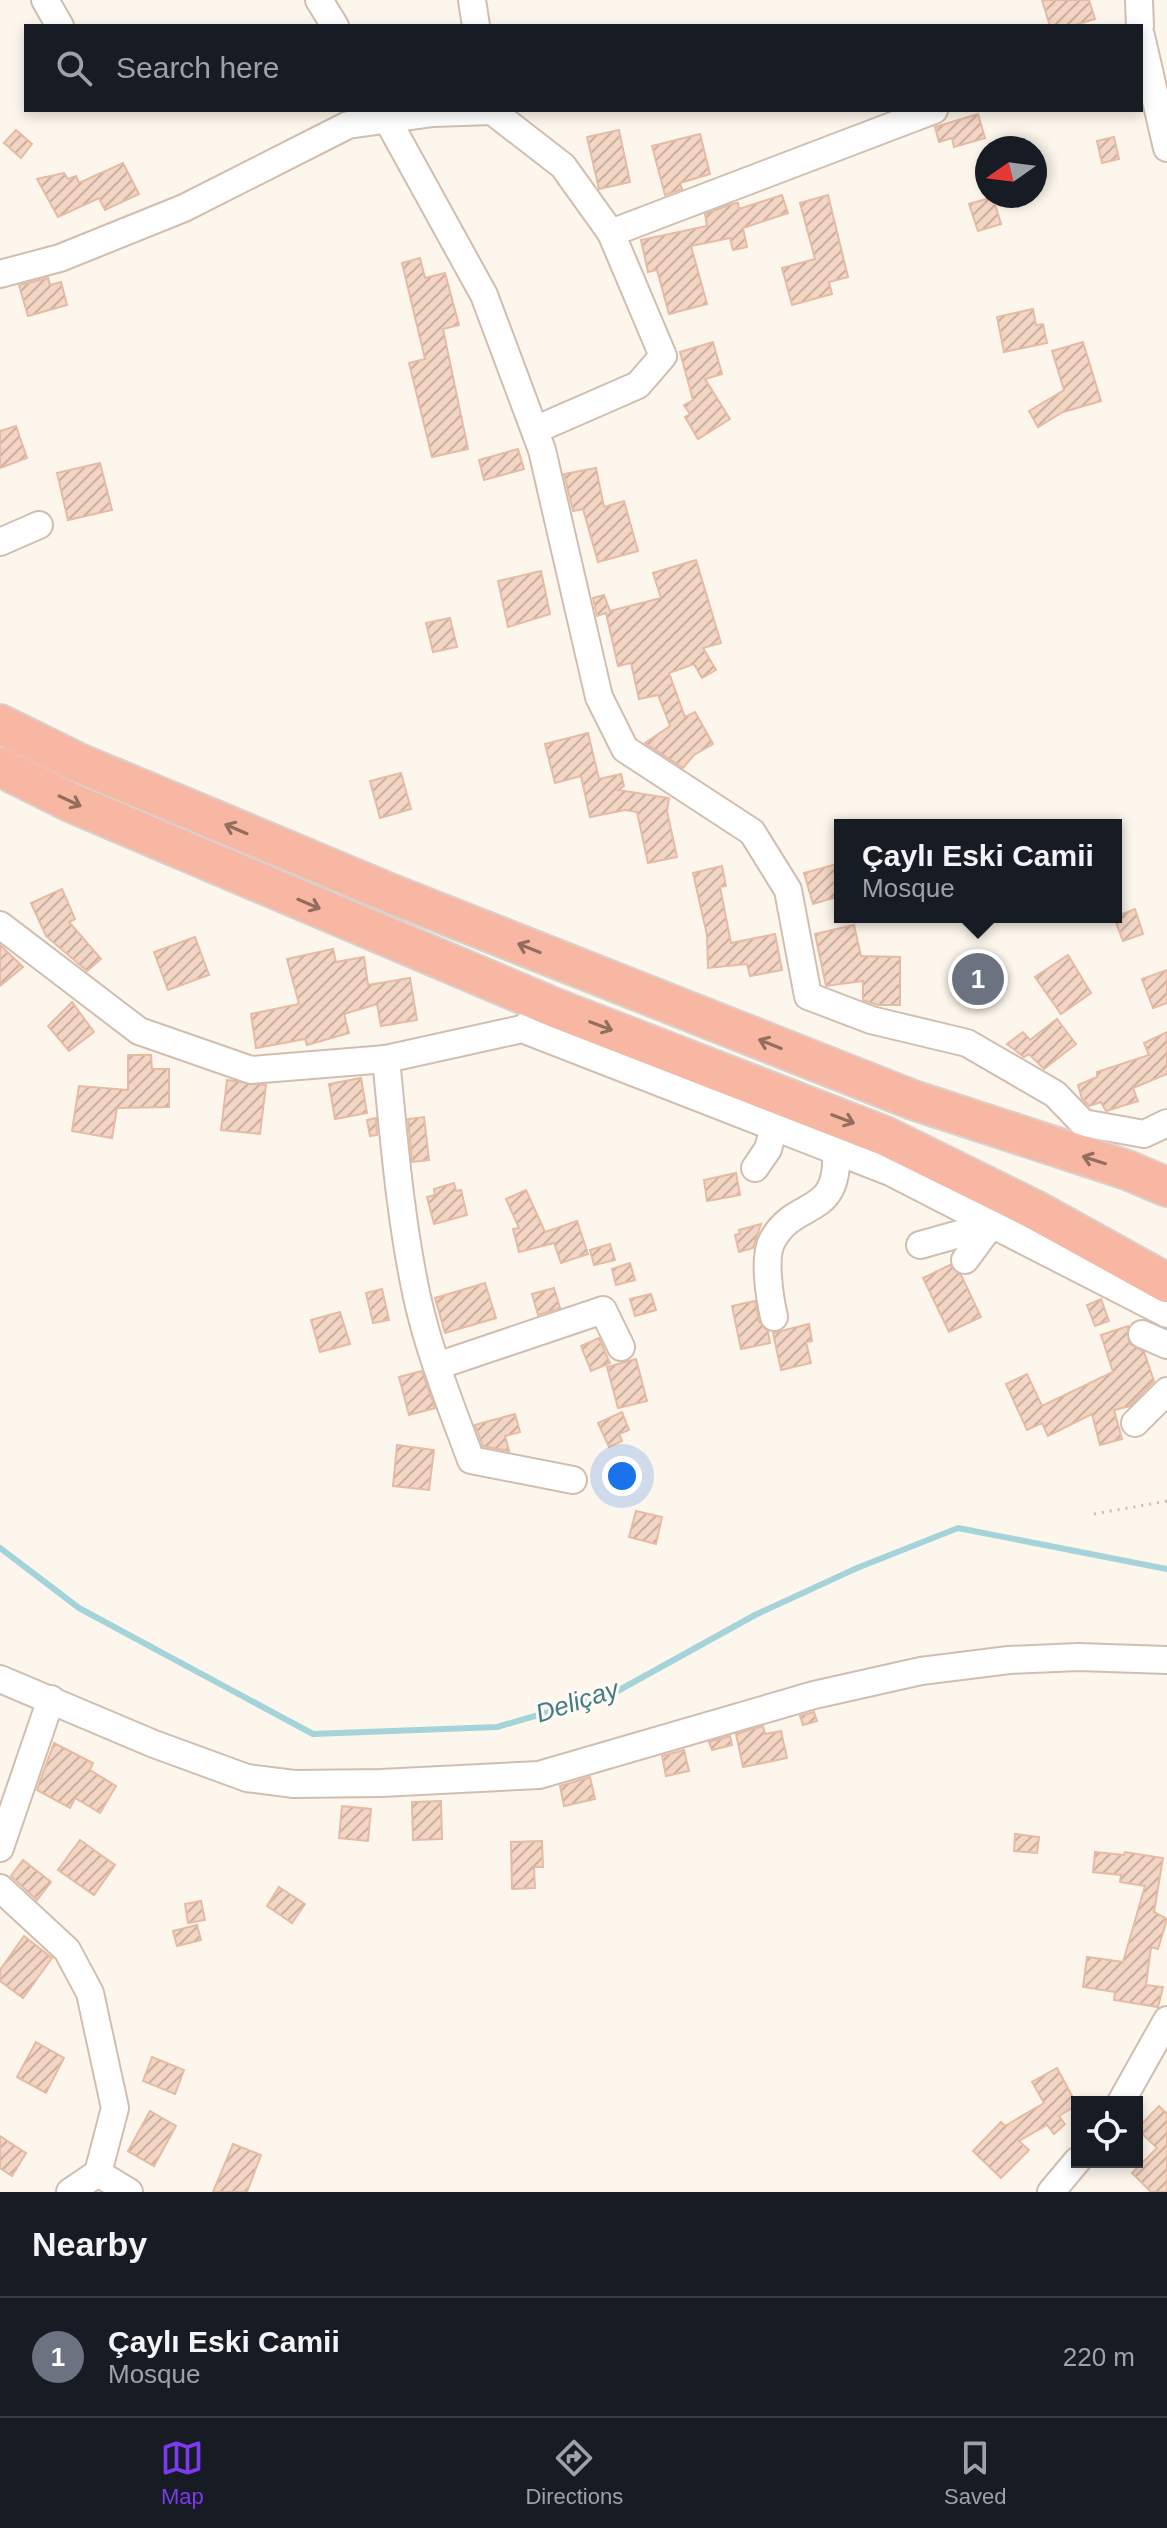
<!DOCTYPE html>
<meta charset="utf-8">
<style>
body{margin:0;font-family:Arial,sans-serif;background:#20242c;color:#f1f3f6}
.controls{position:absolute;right:24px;bottom:24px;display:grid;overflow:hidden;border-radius:0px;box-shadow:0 4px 12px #0003}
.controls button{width:72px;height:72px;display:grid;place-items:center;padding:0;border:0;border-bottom:2px solid #363941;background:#171b24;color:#f1f3f6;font:40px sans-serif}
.compass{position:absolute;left:975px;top:136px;width:72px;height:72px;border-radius:50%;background:#171b24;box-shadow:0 4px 12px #0003;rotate:256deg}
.you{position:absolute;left:622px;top:1476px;width:28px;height:28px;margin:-20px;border:6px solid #fff;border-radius:50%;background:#1a73e8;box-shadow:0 0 0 12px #1a73e833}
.badge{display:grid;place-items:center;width:52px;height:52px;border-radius:50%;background:#7c3aed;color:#fff;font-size:26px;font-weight:700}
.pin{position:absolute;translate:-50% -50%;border:4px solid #fff;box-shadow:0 2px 8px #0006}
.popup{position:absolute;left:834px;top:819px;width:288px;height:104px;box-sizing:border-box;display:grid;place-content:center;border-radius:0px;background:#171b24;filter:drop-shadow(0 2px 6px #0005);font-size:26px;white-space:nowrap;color:#9ea1a6}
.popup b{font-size:30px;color:#f1f3f6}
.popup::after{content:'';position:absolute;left:50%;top:100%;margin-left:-16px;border:16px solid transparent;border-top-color:#171b24}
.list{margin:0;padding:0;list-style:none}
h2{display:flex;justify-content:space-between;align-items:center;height:104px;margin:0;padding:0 32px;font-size:34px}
h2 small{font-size:26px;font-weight:400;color:#9ea1a6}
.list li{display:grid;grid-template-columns:52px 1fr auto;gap:24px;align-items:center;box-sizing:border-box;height:120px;padding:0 32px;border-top:2px solid #363941}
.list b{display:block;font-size:30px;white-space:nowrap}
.list p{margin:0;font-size:26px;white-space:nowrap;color:#9ea1a6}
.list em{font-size:26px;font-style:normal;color:#9ea1a6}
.icon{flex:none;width:44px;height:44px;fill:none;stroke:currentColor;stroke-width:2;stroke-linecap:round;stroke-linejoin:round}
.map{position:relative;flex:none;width:1167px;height:2192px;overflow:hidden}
.search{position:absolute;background:#171b24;box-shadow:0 4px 12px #0003;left:24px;right:24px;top:24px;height:88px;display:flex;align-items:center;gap:20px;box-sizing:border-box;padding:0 28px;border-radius:0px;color:#9ea1a6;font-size:30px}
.sheet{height:224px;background:#171b24}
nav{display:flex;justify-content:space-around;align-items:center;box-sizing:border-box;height:112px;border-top:2px solid #363941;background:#171b24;font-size:22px;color:#9ea1a6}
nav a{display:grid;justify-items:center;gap:4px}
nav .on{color:#7c3aed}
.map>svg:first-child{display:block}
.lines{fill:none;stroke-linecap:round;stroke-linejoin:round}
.stream{stroke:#a5d3da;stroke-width:6}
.building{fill:url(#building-hatch);stroke:#e6bba3;stroke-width:2}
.minor-casing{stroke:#d1beb0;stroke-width:30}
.highway-casing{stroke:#dad1cd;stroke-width:42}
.path{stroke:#d9b8a5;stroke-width:3;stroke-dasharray:2 6;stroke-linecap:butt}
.minor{stroke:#fff;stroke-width:26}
.highway{stroke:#f7b7a3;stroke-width:38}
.oneway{stroke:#936e5e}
.labels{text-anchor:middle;stroke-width:6;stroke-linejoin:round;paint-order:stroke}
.water-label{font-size:26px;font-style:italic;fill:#437c86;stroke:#fffaf3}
</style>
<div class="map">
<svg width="1167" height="2192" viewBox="0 0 1167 2192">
<defs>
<pattern id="building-hatch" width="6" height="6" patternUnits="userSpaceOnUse" patternTransform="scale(2)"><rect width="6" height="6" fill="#f3d5c3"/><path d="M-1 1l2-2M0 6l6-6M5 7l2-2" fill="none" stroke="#cab0a1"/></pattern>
</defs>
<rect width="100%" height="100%" fill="#fdf6ec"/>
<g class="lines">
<!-- stream -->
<path class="stream" d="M0 1548 79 1608 313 1734 497 1727 614 1693 755 1615 857 1568 958 1528 1167 1569"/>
</g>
<!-- building -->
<g class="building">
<path d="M1042 0H1089L1095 19 1072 26H1050Z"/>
<path d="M978 114 985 138 954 147 952 138 939 142 935 127Z"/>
<path d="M16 130 32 144 21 158 4 143Z"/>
<path d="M619 130 630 182 599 189 587 137Z"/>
<path d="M700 134 710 174 680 183 682 189 665 195 652 146Z"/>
<path d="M1114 137 1119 159 1102 163 1097 141Z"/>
<path d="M123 163 139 194 105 210 99 198 58 217 37 179 64 173 68 179 76 176 79 183Z"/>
<path d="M782 195 788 213 743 228 747 247 733 250 730 238 691 246 707 304 669 314 657 270 648 272 641 240 707 226 705 214 732 204 738 203 739 209Z"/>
<path d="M828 195 848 277 829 282 832 294 792 305 782 268 815 259 800 203Z"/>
<path d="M993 197 1001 224 978 231 969 204Z"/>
<path d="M420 258 425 278 445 273 459 325 443 329 468 449 432 457 409 363 425 359 402 263Z"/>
<path d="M48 278 50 285 61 282 67 305 28 316 19 285Z"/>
<path d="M1033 309 1036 325 1043 324 1047 343 1004 352 997 317Z"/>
<path d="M713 342 722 374 705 379 730 419 698 439 685 417 690 414 684 405 693 400 680 352Z"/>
<path d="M1083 342 1101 401 1063 412 1038 427 1029 411 1064 390 1052 351Z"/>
<path d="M16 426 27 458 0 468V431Z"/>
<path d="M518 449 524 469 484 480 479 460Z"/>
<path d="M100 463 112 510 68 520 57 473Z"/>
<path d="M596 468 604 507 624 501 638 551 598 562 583 509 573 511 564 474Z"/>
<path d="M696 560 721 643 703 648 716 670 702 678 694 664 669 673 685 717 695 712 713 744 694 755 683 768 645 743 670 726 658 695 639 699 631 663 618 666 606 613 597 616 593 598 604 595 610 611 661 598 653 573Z"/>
<path d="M541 571 550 614 508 627 498 581Z"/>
<path d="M450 618 457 647 433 652 426 623Z"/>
<path d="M588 733 599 779 621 774 624 786 618 790 669 798 667 811 677 857 648 863 637 812 625 810 590 817 581 776 555 783 545 744Z"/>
<path d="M401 773 411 809 380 818 370 781Z"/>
<path d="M837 864 840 896 813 904 804 873Z"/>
<path d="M722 866 726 886 720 887 731 943 775 934 782 970 750 976 747 964 708 968 707 935 693 873Z"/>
<path d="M62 889 75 919 69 922 101 959 87 971 46 936 31 903Z"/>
<path d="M1135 909 1143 934 1123 941 1114 917Z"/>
<path d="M854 925 861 956 900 957V1005H878L863 1000V981L826 986 815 934Z"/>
<path d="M195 937 209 975 168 990 154 952Z"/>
<path d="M0 945 23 967 0 986Z"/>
<path d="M333 949 336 962 364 957 368 985 410 978 417 1020 381 1026 377 1004 344 1014 349 1033 307 1045 305 1039 256 1048 251 1014 299 1004 287 959Z"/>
<path d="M988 953 1003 990 967 1005 952 968Z"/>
<path d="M1068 955 1091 993 1061 1014 1035 977Z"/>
<path d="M1167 970V1003L1153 1008 1142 979Z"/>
<path d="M72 1002 94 1032 69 1051 48 1026Z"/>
<path d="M1057 1019 1076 1044 1044 1069 1029 1054 1024 1057 1007 1044 1023 1032 1030 1040Z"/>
<path d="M1167 1032V1074L1133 1088 1138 1101 1106 1111 1101 1102 1089 1106 1082 1099 1078 1085 1097 1077V1072L1149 1055 1144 1043Z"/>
<path d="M128 1055H151L152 1069H169V1107L117 1108 112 1138 72 1131 79 1086 128 1090Z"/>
<path d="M361 1078 367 1113 335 1119 329 1084Z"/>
<path d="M227 1080 266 1085 260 1134 221 1130Z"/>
<path d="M424 1117 429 1160 412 1162 408 1119Z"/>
<path d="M376 1118 377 1135 370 1136 367 1120Z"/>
<path d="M736 1173 740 1195 707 1201 704 1180Z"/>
<path d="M454 1183 456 1191 461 1190 467 1215 434 1224 427 1197 435 1195 434 1189Z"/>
<path d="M526 1190 545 1232 577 1221 588 1254 561 1263 554 1243 519 1252 513 1229 519 1228 506 1199Z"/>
<path d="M761 1224 753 1248 739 1252 735 1235 740 1234 739 1230Z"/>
<path d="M610 1244 615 1260 594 1265 590 1250Z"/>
<path d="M630 1263 635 1280 616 1285 612 1269Z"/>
<path d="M950 1265 961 1275 981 1317 949 1332 923 1278Z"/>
<path d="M485 1283 496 1318 445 1333 435 1298Z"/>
<path d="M554 1288 560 1308 538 1315 532 1294Z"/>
<path d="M382 1289 389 1320 373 1323 366 1293Z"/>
<path d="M651 1294 656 1310 635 1316 630 1299Z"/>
<path d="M1101 1299 1109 1321 1095 1326 1087 1305Z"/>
<path d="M755 1301 759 1321 768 1331 770 1343 741 1349 732 1306Z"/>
<path d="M340 1312 350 1344 320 1352 311 1320Z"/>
<path d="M809 1324 812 1341 806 1342 811 1363 781 1370 773 1333Z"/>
<path d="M1128 1326 1129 1343 1144 1352 1154 1381 1130 1406 1114 1410 1122 1439 1100 1445 1092 1414 1048 1436 1042 1423 1027 1430 1006 1384 1027 1374 1042 1406 1113 1372 1101 1335Z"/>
<path d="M599 1338 610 1363 591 1371 581 1346Z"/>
<path d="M636 1359 647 1401 618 1408 607 1367Z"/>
<path d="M422 1371 435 1408 409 1415 399 1377Z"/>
<path d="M622 1412 629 1430 619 1434 622 1441 609 1447 598 1423Z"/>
<path d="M515 1414 520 1432 505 1436 509 1451 483 1446 475 1425Z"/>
<path d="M397 1445 434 1450 429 1490 393 1486Z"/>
<path d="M636 1511 662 1517 656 1544 629 1537Z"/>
<path d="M814 1712 817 1721 803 1725 800 1716Z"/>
<path d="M763 1726 765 1734 781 1731 787 1758 743 1767 736 1734Z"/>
<path d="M730 1736 732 1745 712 1750 709 1742Z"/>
<path d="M54 1743 93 1763 90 1770 116 1786 100 1813 75 1798 70 1808 37 1790Z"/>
<path d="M684 1750 689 1771 666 1776 662 1756Z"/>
<path d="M590 1777 595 1799 564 1806 560 1786Z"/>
<path d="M441 1801 442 1839 413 1840 412 1802Z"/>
<path d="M342 1806 371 1809 368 1841 339 1838Z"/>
<path d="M1015 1834 1039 1837 1037 1853 1014 1851Z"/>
<path d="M80 1840 115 1865 94 1895 58 1870Z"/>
<path d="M542 1841 543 1867H534L535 1888 512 1889 511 1842Z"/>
<path d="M1095 1852 1124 1855 1125 1852 1163 1858 1154 1912 1167 1919 1158 1949 1151 1947 1146 1985 1163 1987 1158 2007 1114 2000 1115 1992 1083 1987 1087 1957 1123 1962 1145 1886 1120 1882 1121 1875 1093 1872Z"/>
<path d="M23 1860 51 1882 37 1900 11 1876Z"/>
<path d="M279 1887 305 1904 292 1923 267 1906Z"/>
<path d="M201 1901 205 1920 188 1923 185 1904Z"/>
<path d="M197 1925 201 1940 177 1946 173 1931Z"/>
<path d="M24 1936 52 1958 23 1998 0 1981V1970Z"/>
<path d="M36 2042 64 2058 46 2093 17 2077Z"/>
<path d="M152 2057 184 2070 175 2094 143 2081Z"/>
<path d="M1057 2068 1077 2105 1059 2116 1065 2124 1054 2134 1047 2125 1019 2141 1029 2150 1001 2178 973 2151 1001 2122 1005 2126 1044 2103 1032 2082Z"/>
<path d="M1159 2106 1167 2114V2192H1151L1132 2173 1157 2148 1137 2129Z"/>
<path d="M150 2111 176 2126 154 2166 128 2151Z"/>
<path d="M0 2136 26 2153 12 2176 0 2168Z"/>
<path d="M233 2144 261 2155 247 2192H213Z"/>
</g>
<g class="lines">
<!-- minor casing -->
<g class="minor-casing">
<g id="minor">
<path d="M45 0 60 26"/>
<path d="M319 0 335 26"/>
<path d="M472 0 476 26"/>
<path d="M1139 0 1140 26"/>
<path d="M1141 36 1167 148"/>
<path d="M382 110 484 295 542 450 599 697 625 749 752 832 788 890 808 996 871 1020 967 1043 1055 1094 1083 1123 1144 1134 1167 1123"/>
<path d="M0 274 60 258 184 208 348 125 433 113 492 111 563 166 611 233 934 110"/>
<path d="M535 430 638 385 663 356 611 233"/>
<path d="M0 542 39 525"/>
<path d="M0 925 139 1031 251 1070 386 1059 522 1029 535 1020"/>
<path d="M522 1029 890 1172 1167 1314"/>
<path d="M386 1059C394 1139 400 1218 417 1297 429 1352 451 1406 471 1460L573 1480"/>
<path d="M755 1168 768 1149 774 1127"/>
<path d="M920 1245 995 1224"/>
<path d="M965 1260 988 1229"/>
<path d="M774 1317C770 1299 763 1258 772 1241 795 1197 840 1220 836 1150"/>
<path d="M1142 1334 1167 1345"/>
<path d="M437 1366 603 1310 621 1347"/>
<path d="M1135 1423 1167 1391"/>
<path d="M0 1679 154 1744 247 1778 294 1784 381 1783 539 1775 814 1695 921 1671 1009 1660 1078 1657 1167 1660"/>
<path d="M0 1848 51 1699"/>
<path d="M0 1888 67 1950 90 1993 115 2108 98 2173 70 2192"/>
<path d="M1121 2102 1167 2020"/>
<path d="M98 2173 129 2192"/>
<path d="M1051 2192 1077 2161"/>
</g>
</g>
<!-- highway casing -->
<g class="highway-casing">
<g id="highway">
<path d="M0 724 79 763 392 894 913 1100 1127 1170 1167 1187"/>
<path d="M0 767 72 803 555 1008 885 1136 1033 1209 1167 1283"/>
</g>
</g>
<!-- path -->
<path class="path" d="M1094 1514 1167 1501"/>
<!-- minor -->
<use href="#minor" class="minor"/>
<!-- highway -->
<use href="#highway" class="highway"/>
</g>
<!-- one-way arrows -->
<defs><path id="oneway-shaft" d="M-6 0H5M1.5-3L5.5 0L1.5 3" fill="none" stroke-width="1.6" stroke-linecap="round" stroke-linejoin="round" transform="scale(2)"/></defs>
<g class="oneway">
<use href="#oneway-shaft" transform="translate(70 801) rotate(25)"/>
<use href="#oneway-shaft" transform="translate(236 829) rotate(-157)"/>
<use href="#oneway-shaft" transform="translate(309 904) rotate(23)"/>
<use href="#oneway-shaft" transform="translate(529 948) rotate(-158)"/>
<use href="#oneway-shaft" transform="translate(601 1026) rotate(21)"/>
<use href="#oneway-shaft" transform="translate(770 1044) rotate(-158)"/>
<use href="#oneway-shaft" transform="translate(843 1119) rotate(21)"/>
<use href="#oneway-shaft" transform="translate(1094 1160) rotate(-162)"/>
</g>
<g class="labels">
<!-- water labels -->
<g class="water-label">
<text transform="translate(577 1701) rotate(-18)" y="9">Deliçay</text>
</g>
</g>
</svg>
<div class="controls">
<button><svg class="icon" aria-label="locate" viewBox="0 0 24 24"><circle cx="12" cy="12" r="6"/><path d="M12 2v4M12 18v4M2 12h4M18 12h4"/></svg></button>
</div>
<svg class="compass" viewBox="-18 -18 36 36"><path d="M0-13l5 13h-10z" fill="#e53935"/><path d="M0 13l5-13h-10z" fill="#9ea1a6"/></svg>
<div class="you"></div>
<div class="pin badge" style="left:978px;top:979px;background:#6b7280">1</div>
<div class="popup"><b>Çaylı Eski Camii</b>Mosque</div>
<div class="search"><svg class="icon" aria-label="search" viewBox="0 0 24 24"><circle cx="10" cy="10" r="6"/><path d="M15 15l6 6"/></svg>Search here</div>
</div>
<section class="sheet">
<h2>Nearby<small></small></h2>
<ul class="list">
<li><span class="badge" style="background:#6b7280">1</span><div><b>Çaylı Eski Camii</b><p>Mosque</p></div><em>220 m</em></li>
</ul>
</section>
<nav>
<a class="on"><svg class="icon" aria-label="map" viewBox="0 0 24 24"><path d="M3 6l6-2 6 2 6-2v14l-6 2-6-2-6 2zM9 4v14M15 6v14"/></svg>Map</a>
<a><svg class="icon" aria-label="directions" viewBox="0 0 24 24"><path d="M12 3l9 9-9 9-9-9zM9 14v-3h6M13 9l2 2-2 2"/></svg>Directions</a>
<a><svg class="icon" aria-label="saved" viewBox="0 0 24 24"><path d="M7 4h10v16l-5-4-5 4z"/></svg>Saved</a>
</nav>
